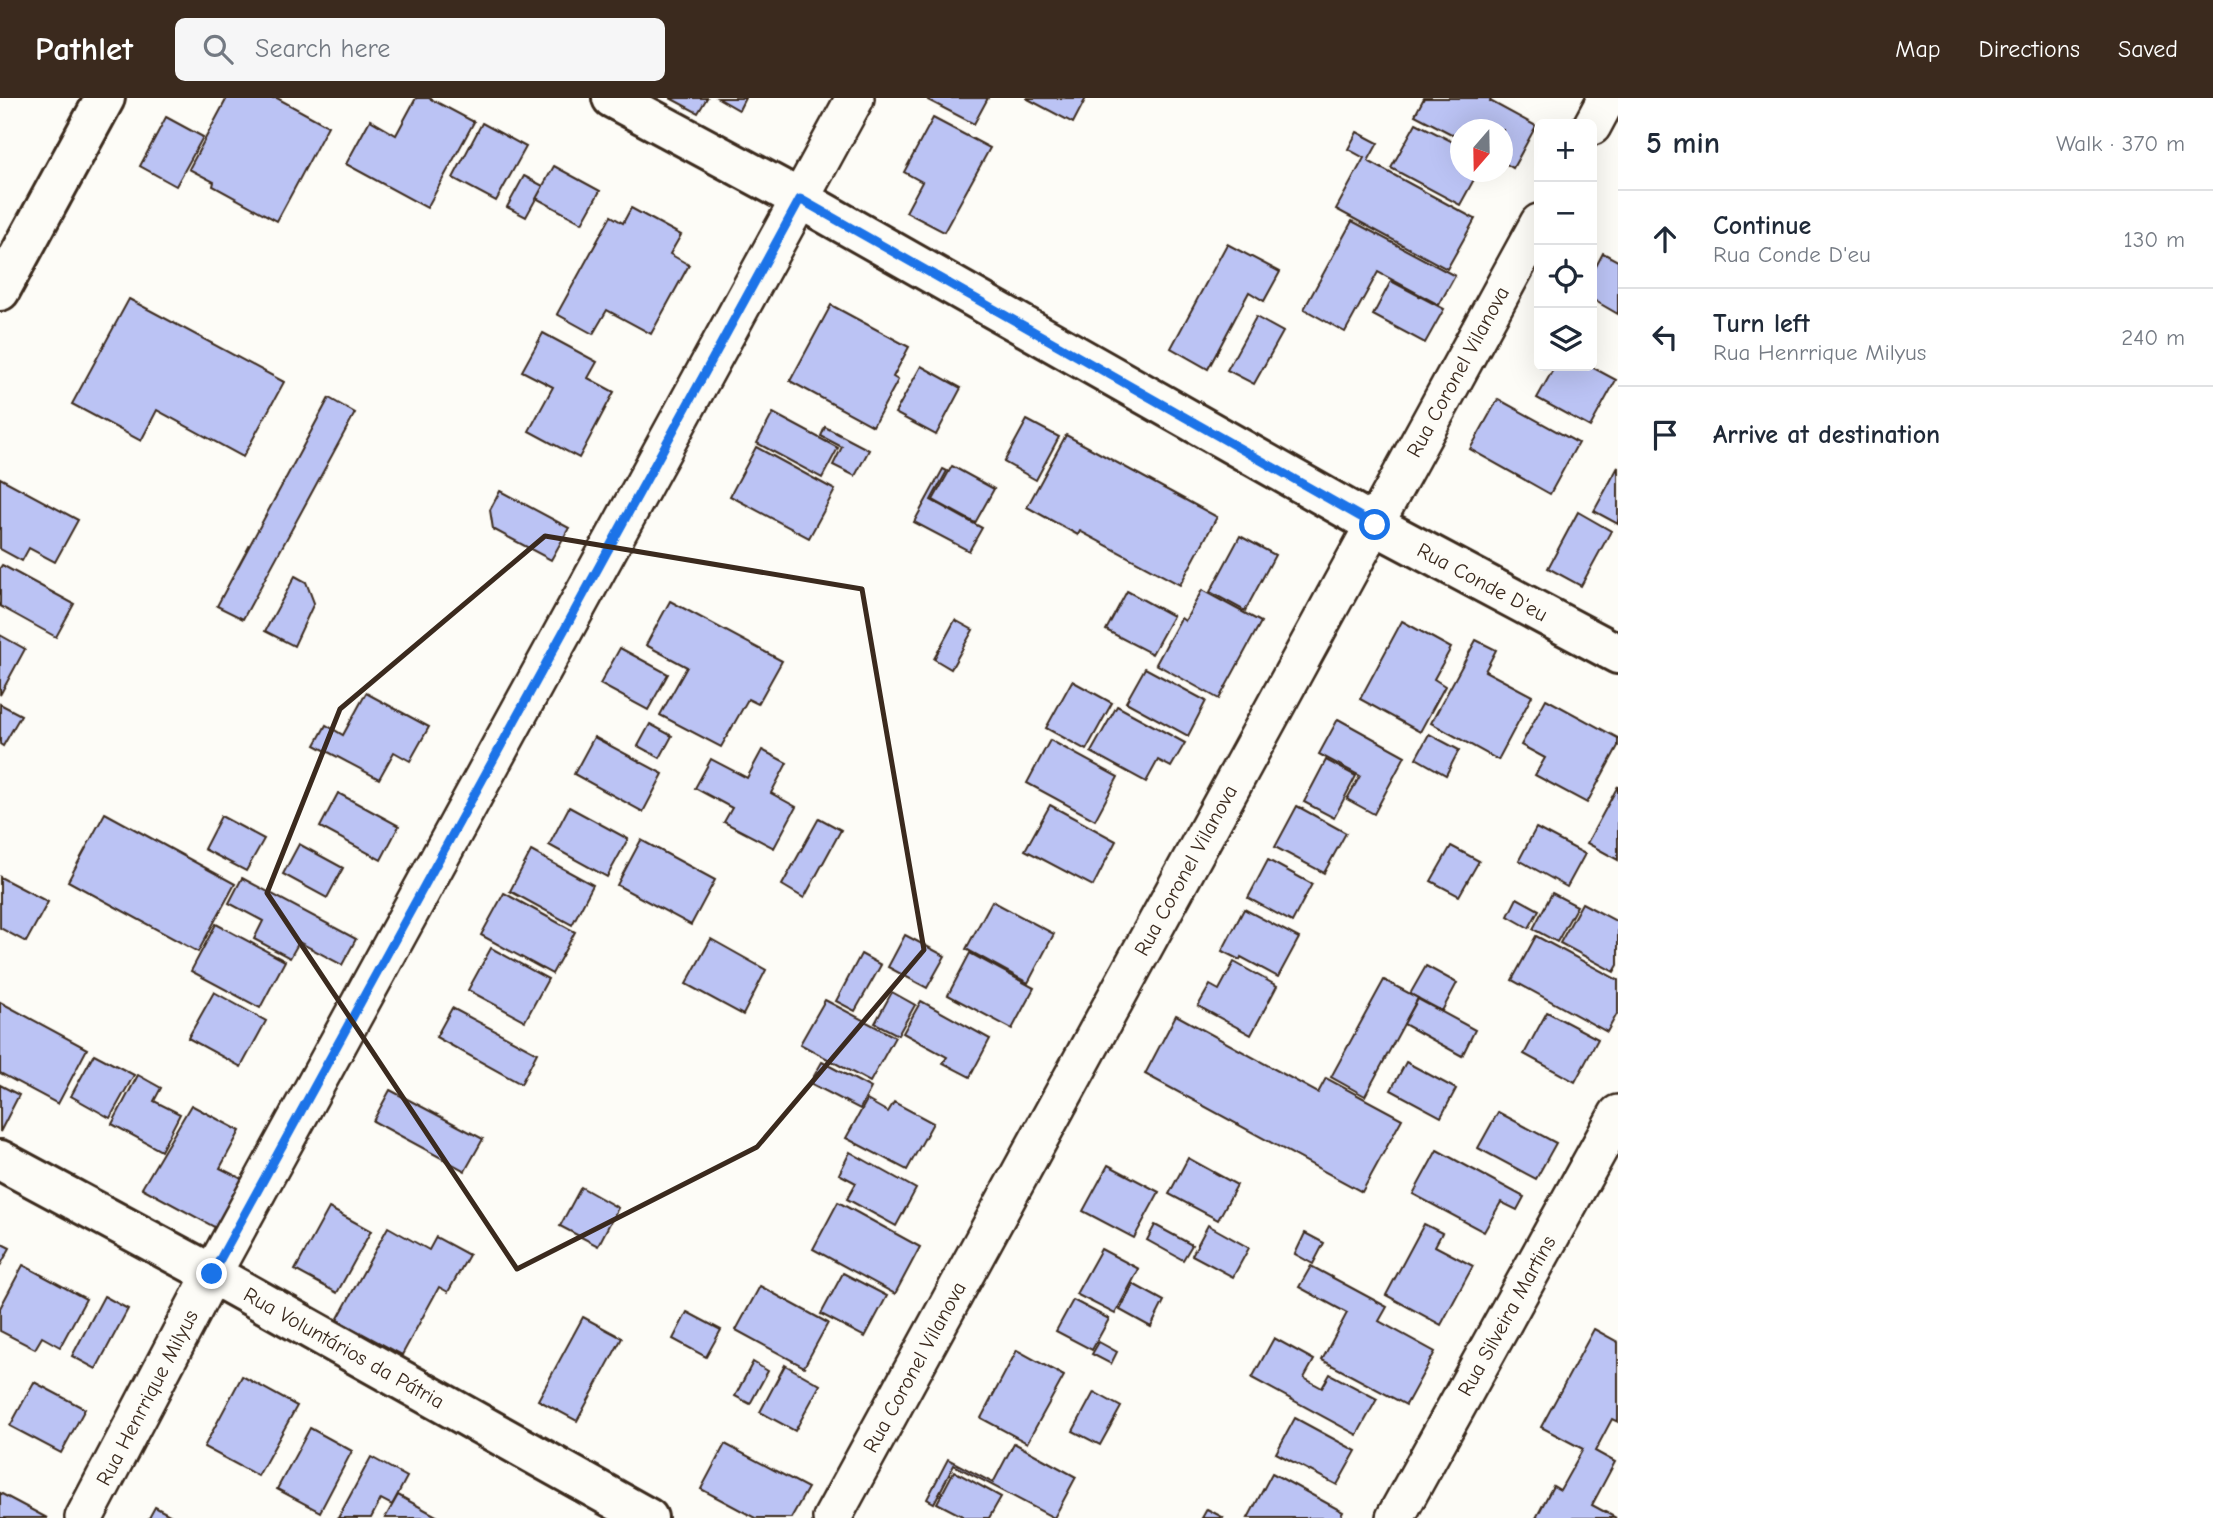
<!DOCTYPE html>
<meta charset="utf-8">
<style>
body{margin:0;font-family:"Comic Neue",sans-serif;background:#f6f6f7;color:#1f2937}
.controls{position:absolute;right:21px;top:21px;display:grid;overflow:hidden;border-radius:10px;box-shadow:0 7px 28px #0002}
.controls button{width:63px;height:63px;display:grid;place-items:center;padding:0;border:0;border-bottom:2px solid #e0e1e3;background:#fff;color:#1f2937;font:35px sans-serif}
.compass{position:absolute;left:1450px;top:21px;width:63px;height:63px;border-radius:50%;background:#fff;box-shadow:0 7px 28px #0002;rotate:200deg}
.stop{position:absolute;width:21px;height:21px;margin:-16px;border:5px solid #1a73e8;border-radius:50%;background:#fff}
.stop.end{background:#1a73e8;border-color:#fff;box-shadow:0 2px 7px #0008}
.list{margin:0;padding:0;list-style:none}
h2{display:flex;justify-content:space-between;align-items:center;height:91px;margin:0;padding:0 28px;font-size:30px}
h2 small{font-size:23px;font-weight:400;color:#747a83}
.list li{display:grid;grid-template-columns:46px 1fr auto;gap:21px;align-items:center;box-sizing:border-box;height:98px;padding:0 28px;border-top:2px solid #e0e1e3}
.list b{display:block;font-size:26px;white-space:nowrap}
.list p{margin:0;font-size:23px;white-space:nowrap;color:#747a83}
.list em{font-size:23px;font-style:normal;color:#747a83}
.icon{flex:none;width:38px;height:38px;fill:none;stroke:currentColor;stroke-width:2;stroke-linecap:round;stroke-linejoin:round}
.map{position:relative;flex:none;width:1618px;height:1420px;overflow:hidden}
header{display:flex;align-items:center;gap:42px;box-sizing:border-box;height:98px;padding:0 35px;background:#3b2a1e;color:#fff}
header strong{font-size:33px}
nav{display:flex;gap:38px;margin-inline-start:auto;font-size:24px}
.search{width:490px;height:63px;background:#f6f6f7;display:flex;align-items:center;gap:18px;box-sizing:border-box;padding:0 24px;border-radius:10px;color:#747a83;font-size:26px}
main{display:flex}
aside{flex:1;background:#fff}
.map>svg:first-child{display:block}
.building{fill:#bbc3f4;stroke:#3b2a1e;stroke-width:2}
.lines{fill:none;stroke-linecap:round;stroke-linejoin:round}
.minor-casing{stroke:#3b2a1e;stroke-width:42}
.tertiary-casing{stroke:#3b2a1e;stroke-width:44}
.minor{stroke:#fdfcf7;stroke-width:37}
.tertiary{stroke:#fdfcf7;stroke-width:38}
.route{stroke:#1a73e8;stroke-width:9}
.marked{fill:none;stroke:#3b2a1e;stroke-width:5;stroke-linejoin:round}
.labels{text-anchor:middle;stroke-width:5;stroke-linejoin:round;paint-order:stroke}
.street-label{font-size:21px;fill:#3b2a1e;stroke:#fdfcf7}
</style>
<header>
<strong>Pathlet</strong>
<div class="search"><svg class="icon" aria-label="search" viewBox="0 0 24 24"><circle cx="10" cy="10" r="6"/><path d="M15 15l6 6"/></svg>Search here</div>
<nav><a>Map</a><a>Directions</a><a>Saved</a></nav>
</header>
<main>
<div class="map">
<svg width="1618" height="1420" viewBox="0 0 1618 1420">
<rect width="100%" height="100%" fill="#fdfcf7"/>
<filter id="ink" filterUnits="userSpaceOnUse"><feTurbulence type="fractalNoise" baseFrequency=".0143" numOctaves="2"/><feDisplacementMap in="SourceGraphic" scale="14" xChannelSelector="R" yChannelSelector="G"/><feConvolveMatrix kernelMatrix="1 2 1 2 8 2 1 2 1" color-interpolation-filters="sRGB"/></filter>
<g filter="url(#ink)">
<!-- building -->
<g class="building">
<path d="M227 0H277L328 28 277 123 213 88 214 84 189 71Z"/>
<path d="M416 0H429L474 24 427 110 346 66 370 22 396 37Z"/>
<path d="M670 0H707L698 15Z"/>
<path d="M718 0H745L739 12Z"/>
<path d="M929 0H988L974 26 928 2Z"/>
<path d="M1026 0H1086L1073 25Z"/>
<path d="M1424 0H1491L1490 3 1536 28 1513 70 1503 64V32H1461V41L1415 17Z"/>
<path d="M166 19 203 39 176 88 140 68Z"/>
<path d="M933 20 990 50 944 134 906 114 922 84 904 74Z"/>
<path d="M482 25 526 49 496 103 453 80Z"/>
<path d="M1416 25 1461 48V74H1478L1460 107 1391 70Z"/>
<path d="M1357 34 1378 45 1368 63 1475 121 1447 171 1336 111 1364 60 1348 51Z"/>
<path d="M554 68 600 93 582 125 536 100Z"/>
<path d="M524 78 543 88 526 119 507 109Z"/>
<path d="M631 110 681 137 670 156 689 167 651 236 607 212 593 236 557 216 611 118 623 125Z"/>
<path d="M1352 123 1455 178 1439 207 1378 174 1345 234 1304 211Z"/>
<path d="M1227 146 1280 174 1264 203 1249 194 1208 271 1171 250Z"/>
<path d="M1603 155 1618 163V216L1592 201V176Z"/>
<path d="M1391 183 1444 211 1425 245 1373 217Z"/>
<path d="M129 201 284 284 243 359 157 312 141 343 72 306Z"/>
<path d="M831 207 909 249 893 279 898 282 873 328 790 283Z"/>
<path d="M1256 219 1283 234 1254 286 1227 272Z"/>
<path d="M543 235 597 264 588 280 614 294 579 360 529 333 553 289 522 273Z"/>
<path d="M921 268 961 290 936 337 895 315Z"/>
<path d="M1555 268H1590L1616 282 1590 329 1537 300Z"/>
<path d="M329 300 355 315 243 521 217 508Z"/>
<path d="M1498 301 1578 345 1550 396 1470 351Z"/>
<path d="M773 315 838 350 822 380 757 345Z"/>
<path d="M1027 322 1059 339 1036 382 1004 364Z"/>
<path d="M825 329 869 352 855 378 833 367 842 349 821 338Z"/>
<path d="M1066 337 1217 419 1180 487 1080 433 1078 437 1027 409Z"/>
<path d="M756 349 835 392 809 440 730 398Z"/>
<path d="M952 368 994 391 975 425 933 402Z"/>
<path d="M1618 369V426L1594 413Z"/>
<path d="M943 371 947 373 931 402 982 430 969 453 914 424Z"/>
<path d="M0 380 78 422 55 464 29 450 22 463 0 451Z"/>
<path d="M500 393 569 430 551 462 493 431 490 412Z"/>
<path d="M1578 414 1611 433 1581 488 1548 470Z"/>
<path d="M1240 438 1275 457 1245 513 1210 494Z"/>
<path d="M2 467 74 506 56 539 0 508V470Z"/>
<path d="M295 478 306 484 314 505 294 548 265 533Z"/>
<path d="M1202 492 1261 524 1219 601 1156 566 1181 520 1185 523Z"/>
<path d="M1127 493 1173 518 1152 556 1106 532Z"/>
<path d="M670 503 782 563 758 606 748 601 721 649 660 617 687 569 646 547Z"/>
<path d="M955 522 973 532 951 571 934 561Z"/>
<path d="M1402 523 1451 550 1434 581 1445 588 1420 634 1360 601Z"/>
<path d="M0 537 25 551 0 597Z"/>
<path d="M1476 542 1496 552 1485 573 1532 598 1498 662 1431 625Z"/>
<path d="M620 550 668 576 648 612 600 586Z"/>
<path d="M1145 570 1206 603 1188 638 1126 604Z"/>
<path d="M1072 583 1112 605 1086 652 1046 630Z"/>
<path d="M366 595 429 629 410 663 394 654 379 681 315 647 326 627 343 637Z"/>
<path d="M1546 601 1618 640V648L1587 705 1535 677 1545 660 1521 647Z"/>
<path d="M0 606 21 617 3 648 0 646Z"/>
<path d="M1117 608 1185 645 1171 669 1158 662 1146 684 1091 654Z"/>
<path d="M1338 621 1405 658 1374 716 1347 701 1360 678 1319 656Z"/>
<path d="M650 626 672 638 660 660 638 648Z"/>
<path d="M1429 636 1459 652 1446 677 1416 660Z"/>
<path d="M594 639 663 676 643 714 574 676Z"/>
<path d="M1050 642 1118 679 1095 722 1027 685Z"/>
<path d="M762 652 787 665 771 695 796 709 774 750 724 724 732 710 695 690 711 661 747 680Z"/>
<path d="M1326 662 1356 678 1334 720 1304 704Z"/>
<path d="M1618 688V762L1587 745Z"/>
<path d="M338 695 399 728 381 762 320 729Z"/>
<path d="M1050 707 1116 743 1093 788 1025 752Z"/>
<path d="M1297 708 1346 735 1324 775 1275 749Z"/>
<path d="M569 709 628 741 607 779 549 747Z"/>
<path d="M105 715 235 786 198 854 68 783Z"/>
<path d="M221 718 264 741 246 773 204 751Z"/>
<path d="M819 720 841 732 804 800 782 787Z"/>
<path d="M1536 730 1585 756 1567 789 1519 762Z"/>
<path d="M641 742 715 782 691 827 617 787Z"/>
<path d="M299 746 343 770 327 800 283 776Z"/>
<path d="M1451 748 1479 763 1459 798 1431 783Z"/>
<path d="M531 753 593 787 572 827 510 793Z"/>
<path d="M1268 762 1312 786 1292 824 1248 800Z"/>
<path d="M0 779 48 804 26 844 0 830Z"/>
<path d="M242 780 356 841 342 867 299 844 290 860 254 841 263 823 229 805Z"/>
<path d="M504 795 575 834 552 876 481 837Z"/>
<path d="M1552 795 1577 808 1557 844 1533 831Z"/>
<path d="M1517 800 1539 812 1529 830 1508 818Z"/>
<path d="M992 803 1054 836 1028 885 966 851Z"/>
<path d="M1582 805 1618 824V867L1614 874 1560 845Z"/>
<path d="M1244 811 1299 840 1278 879 1241 859 1240 862 1222 853Z"/>
<path d="M216 826 285 863 260 910 191 873Z"/>
<path d="M905 837 945 858 927 890 888 869Z"/>
<path d="M1536 838 1618 882V914L1607 934 1512 882Z"/>
<path d="M711 841 766 872 743 917 686 886Z"/>
<path d="M491 850 548 881 525 923 468 892Z"/>
<path d="M970 855 1034 890 1012 931 948 897Z"/>
<path d="M861 856 881 867 855 913 836 903Z"/>
<path d="M1234 864 1277 888 1251 937 1198 908 1210 887 1219 892Z"/>
<path d="M1426 868 1457 885 1442 913 1410 896Z"/>
<path d="M1384 882 1418 900 1365 998 1331 979Z"/>
<path d="M214 894 266 923 241 969 188 940Z"/>
<path d="M892 894 915 907 898 937 875 925Z"/>
<path d="M1418 901 1475 932 1462 958 1404 926Z"/>
<path d="M825 902 895 939 870 984 800 946Z"/>
<path d="M921 903 990 941 970 979 943 965 947 959 903 935Z"/>
<path d="M0 904 87 951 58 1006 0 975Z"/>
<path d="M452 910 537 955 521 986 436 939Z"/>
<path d="M1547 914 1598 941 1575 984 1524 956Z"/>
<path d="M1176 917 1318 995 1326 980 1402 1021 1362 1094 1145 976Z"/>
<path d="M94 956 134 977 110 1020 71 998Z"/>
<path d="M822 964 871 990 860 1011 810 985Z"/>
<path d="M1406 964 1456 991 1441 1019 1391 992Z"/>
<path d="M138 977 161 990 154 1003 180 1016 161 1053 112 1026Z"/>
<path d="M0 987 19 997 0 1034Z"/>
<path d="M390 992 483 1041 465 1073 373 1023Z"/>
<path d="M867 1002 888 1014 894 1004 933 1025 907 1072 846 1040Z"/>
<path d="M191 1007 240 1033 220 1070 242 1081 216 1130 142 1090Z"/>
<path d="M1498 1014 1556 1045 1536 1081 1478 1050Z"/>
<path d="M1437 1052 1524 1099 1517 1112 1501 1104 1484 1134 1413 1096Z"/>
<path d="M850 1054 916 1091 896 1128 847 1101 856 1085 839 1076Z"/>
<path d="M1188 1060 1237 1087 1218 1122 1169 1096Z"/>
<path d="M1108 1067 1159 1094 1134 1140 1083 1113Z"/>
<path d="M581 1089 618 1110 598 1148 560 1128Z"/>
<path d="M838 1104 920 1149 895 1196 813 1151Z"/>
<path d="M329 1110 371 1133 337 1195 295 1172Z"/>
<path d="M1424 1126 1442 1135 1435 1148 1473 1168 1441 1227 1386 1197Z"/>
<path d="M1155 1127 1192 1147 1183 1162 1147 1142Z"/>
<path d="M1208 1127 1249 1150 1233 1179 1192 1157Z"/>
<path d="M388 1129 429 1152 436 1139 469 1157 448 1194 439 1189 402 1257 337 1222Z"/>
<path d="M1305 1135 1324 1145 1313 1166 1295 1156Z"/>
<path d="M0 1145 10 1150 0 1168Z"/>
<path d="M1101 1151 1139 1171 1115 1216 1076 1196Z"/>
<path d="M23 1167 86 1201 60 1249 42 1239 35 1251 0 1233V1210Z"/>
<path d="M1311 1168 1387 1209 1379 1223 1435 1254 1406 1307 1322 1262 1347 1215 1299 1189Z"/>
<path d="M843 1175 887 1198 865 1239 821 1216Z"/>
<path d="M1133 1186 1164 1203 1151 1229 1120 1212Z"/>
<path d="M760 1188 828 1225 804 1269 736 1232Z"/>
<path d="M104 1198 128 1211 96 1271 72 1258Z"/>
<path d="M1073 1202 1109 1221 1092 1252 1056 1233Z"/>
<path d="M687 1214 721 1232 706 1259 673 1241Z"/>
<path d="M583 1219 622 1240 577 1323 538 1302Z"/>
<path d="M1594 1231 1618 1244V1324L1612 1321 1595 1353 1615 1364 1592 1407 1616 1420H1536L1553 1388 1560 1392 1583 1351 1541 1329Z"/>
<path d="M1274 1240 1314 1262 1304 1280 1322 1290 1330 1276 1377 1301 1357 1337 1252 1280Z"/>
<path d="M1099 1244 1117 1254 1111 1266 1092 1256Z"/>
<path d="M1017 1252 1064 1278 1027 1345 981 1320Z"/>
<path d="M753 1264 768 1273 750 1306 735 1298Z"/>
<path d="M785 1267 820 1287 795 1333 760 1314Z"/>
<path d="M242 1278 297 1308 258 1378 204 1349Z"/>
<path d="M34 1284 85 1311 61 1355 10 1328Z"/>
<path d="M1094 1294 1121 1309 1100 1347 1073 1333Z"/>
<path d="M1295 1320 1356 1353 1337 1387 1276 1355Z"/>
<path d="M310 1330 352 1353 320 1414 277 1391Z"/>
<path d="M1014 1345 1076 1379 1054 1420 954 1367 934 1405 927 1401 948 1361 993 1385Z"/>
<path d="M725 1346 808 1390 791 1420H755L701 1391Z"/>
<path d="M371 1359 407 1379 392 1407 381 1401 371 1420H338Z"/>
<path d="M954 1373 1001 1399 989 1420H966L937 1405Z"/>
<path d="M1272 1375 1343 1414 1340 1420H1248Z"/>
<path d="M0 1395 47 1420H0Z"/>
<path d="M398 1397 440 1420H385Z"/>
<path d="M155 1409 175 1420H149Z"/>
<path d="M1207 1411 1224 1420H1202Z"/>
</g>
<g class="lines">
<!-- minor casing -->
<g class="minor-casing">
<g id="minor">
<path d="M1592 28 1607 0"/>
<path id="s1" d="M84 1420 212 1176 855 0"/>
<path id="s2" d="M832 1420 1539 125"/>
<path id="s3" d="M1395 1420 1618 1016"/>
</g>
</g>
<!-- tertiary casing -->
<g class="tertiary-casing">
<g id="tertiary">
<path id="s4" d="M612 0 800 101 1375 427 1618 556"/>
<path d="M0 193 105 0"/>
<path id="s5" d="M0 1062 212 1176 648 1420"/>
</g>
</g>
<!-- minor -->
<use href="#minor" class="minor"/>
<!-- tertiary -->
<use href="#tertiary" class="tertiary"/>
</g>
</g>
<g class="lines" filter="url(#ink)">
<!-- route -->
<path class="route" d="M212 1176 800 101 1375 427"/>
</g>
<!-- marked area -->
<path class="marked" d="M545 438 862 491 924 852 757 1049 517 1171 267 795 340 611Z"/>
<g class="labels">
<!-- street labels -->
<g class="street-label">
<text dy="7" stroke="none"><textPath href="#s2" startOffset="1306">Rua Coronel Vilanova</textPath></text>
<text dy="7" stroke="none"><textPath href="#s4" startOffset="996">Rua Conde D'eu</textPath></text>
<text dy="7" stroke="none"><textPath href="#s2" startOffset="738">Rua Coronel Vilanova</textPath></text>
<text dy="7" stroke="none"><textPath href="#s3" startOffset="231">Rua Silveira Martins</textPath></text>
<text dy="7" stroke="none"><textPath href="#s5" startOffset="392">Rua Voluntários da Pátria</textPath></text>
<text dy="7" stroke="none"><textPath href="#s2" startOffset="172">Rua Coronel Vilanova</textPath></text>
<text dy="7" stroke="none"><textPath href="#s1" startOffset="136">Rua Henrrique Milyus</textPath></text>
</g>
</g>
</svg>
<div class="controls">
<button>+</button>
<button>−</button>
<button><svg class="icon" aria-label="locate" viewBox="0 0 24 24"><circle cx="12" cy="12" r="6"/><path d="M12 2v4M12 18v4M2 12h4M18 12h4"/></svg></button>
<button><svg class="icon" aria-label="layers" viewBox="0 0 24 24"><path d="M12 4l9 5-9 5-9-5zM3 14l9 5 9-5"/></svg></button>
</div>
<svg class="compass" viewBox="-18 -18 36 36"><path d="M0-13l5 13h-10z" fill="#e53935"/><path d="M0 13l5-13h-10z" fill="#747a83"/></svg>
<div class="stop" style="left:1375px;top:427px"></div>
<div class="stop end" style="left:212px;top:1176px"></div>
</div>
<aside>
<h2>5 min<small>Walk · 370 m</small></h2>
<ul class="list">
<li><svg class="icon" aria-label="ahead" viewBox="0 0 24 24"><path d="M12 20V5M6 11l6-6 6 6"/></svg><div><b>Continue</b><p>Rua Conde D'eu</p></div><em>130 m</em></li>
<li><svg class="icon" aria-label="left" viewBox="0 0 24 24"><path d="M17 20v-9H6M10 6l-5 5 5 5"/></svg><div><b>Turn left</b><p>Rua Henrrique Milyus</p></div><em>240 m</em></li>
<li><svg class="icon" aria-label="arrive" viewBox="0 0 24 24"><path d="M6 21V4h12l-3 4 3 4H6"/></svg><div><b>Arrive at destination</b></div></li>
</ul>
</aside>
</main>
